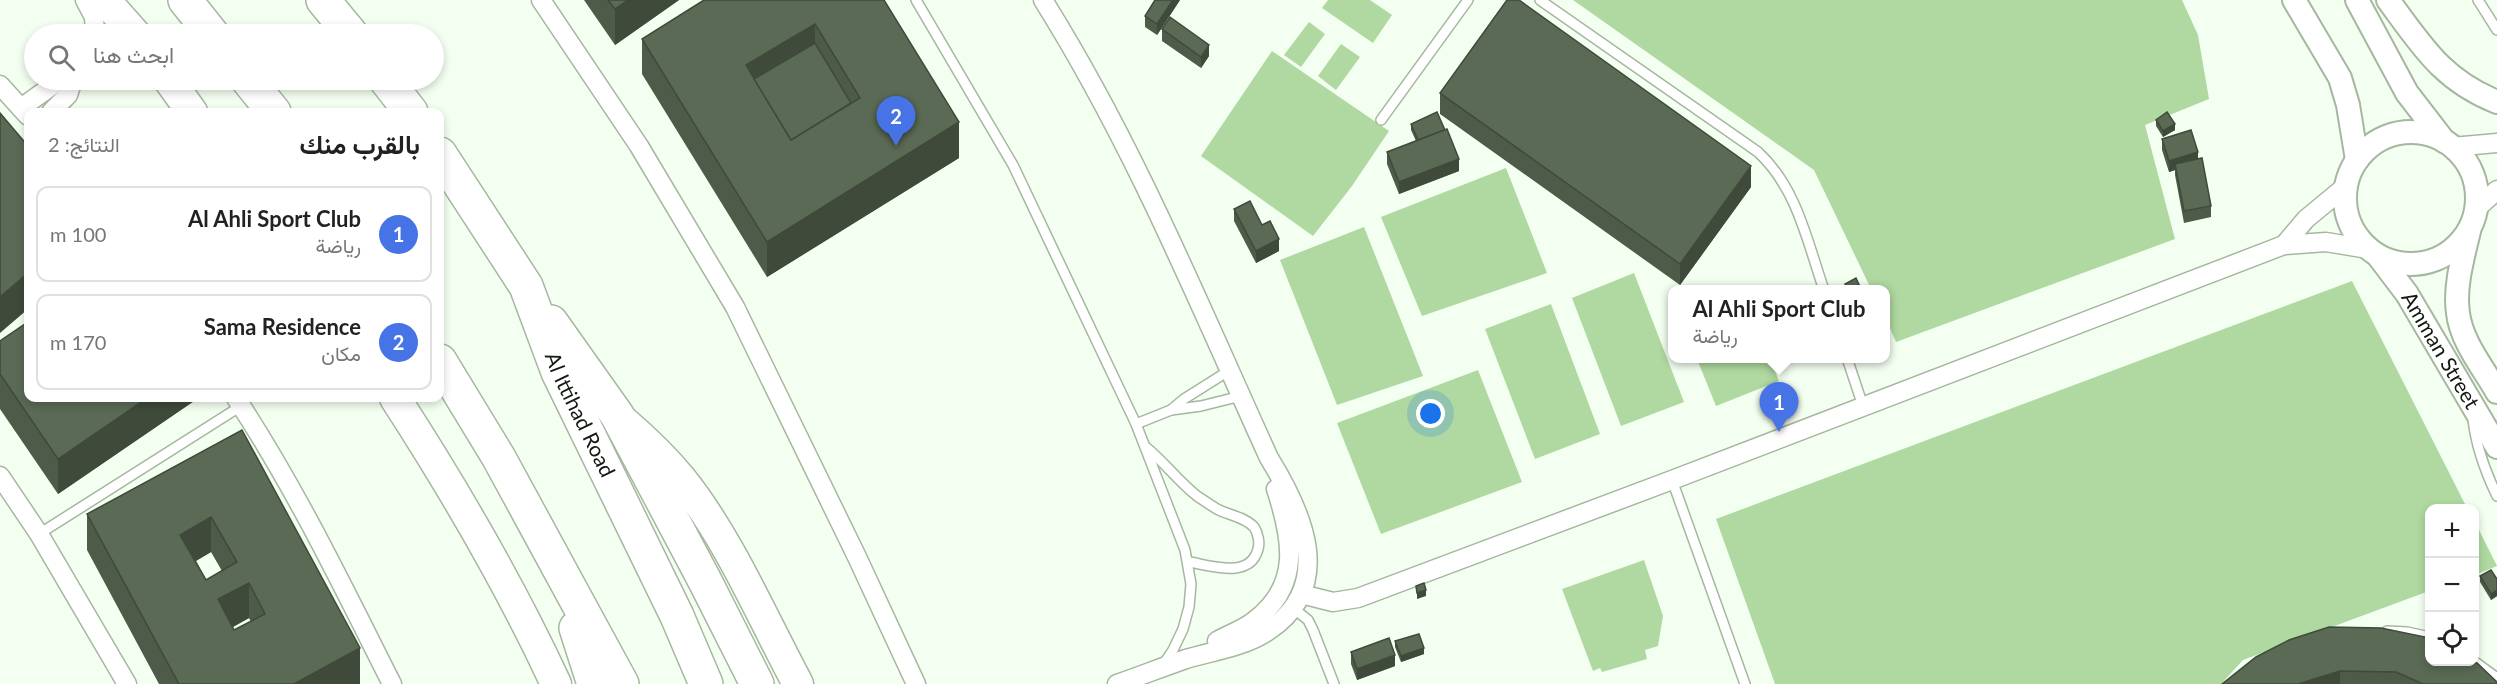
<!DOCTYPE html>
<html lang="ar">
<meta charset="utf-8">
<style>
body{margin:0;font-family:Lato,Vazirmatn,sans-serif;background:#f2f2f2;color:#222;direction:rtl}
.controls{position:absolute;right:18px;bottom:18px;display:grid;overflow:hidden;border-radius:12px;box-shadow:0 3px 9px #0003}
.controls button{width:54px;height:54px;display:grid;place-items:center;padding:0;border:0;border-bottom:2px solid #e0e0e0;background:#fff;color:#222;font:30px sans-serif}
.you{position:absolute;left:1431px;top:414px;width:21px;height:21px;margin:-15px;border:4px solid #fff;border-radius:50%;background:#1a73e8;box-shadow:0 0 0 9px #1a73e833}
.badge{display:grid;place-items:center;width:39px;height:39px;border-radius:50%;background:#4674e6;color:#fff;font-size:20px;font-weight:700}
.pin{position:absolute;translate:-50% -50px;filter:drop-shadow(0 2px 3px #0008)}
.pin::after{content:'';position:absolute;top:32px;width:21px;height:18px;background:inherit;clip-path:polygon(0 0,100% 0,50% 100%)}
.popup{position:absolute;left:1668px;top:285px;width:222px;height:78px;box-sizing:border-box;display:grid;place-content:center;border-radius:12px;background:#fff;filter:drop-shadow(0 2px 4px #0005);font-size:20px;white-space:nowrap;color:#767676}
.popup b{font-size:22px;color:#222}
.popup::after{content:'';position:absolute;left:50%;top:100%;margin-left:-12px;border:12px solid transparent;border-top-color:#fff}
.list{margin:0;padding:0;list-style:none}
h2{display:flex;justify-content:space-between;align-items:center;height:78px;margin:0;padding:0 24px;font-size:26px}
h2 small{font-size:20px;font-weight:400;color:#767676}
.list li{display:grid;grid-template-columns:39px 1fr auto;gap:18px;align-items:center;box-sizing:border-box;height:96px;margin:0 12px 12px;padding:0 12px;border:2px solid #e0e0e0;border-radius:12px}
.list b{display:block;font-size:22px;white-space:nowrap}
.list p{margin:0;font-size:20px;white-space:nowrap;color:#767676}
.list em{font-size:20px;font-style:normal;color:#767676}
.icon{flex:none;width:33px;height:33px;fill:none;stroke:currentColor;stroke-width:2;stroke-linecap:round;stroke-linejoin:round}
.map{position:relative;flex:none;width:2497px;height:684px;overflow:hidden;direction:ltr}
.search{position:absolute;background:#fff;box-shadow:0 3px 9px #0003;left:24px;top:24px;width:420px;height:66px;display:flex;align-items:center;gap:15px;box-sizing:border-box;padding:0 21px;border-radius:33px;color:#767676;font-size:22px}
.panel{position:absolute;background:#fff;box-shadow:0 3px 9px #0003;left:24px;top:108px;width:420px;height:294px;border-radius:12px;direction:rtl}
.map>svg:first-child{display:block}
.green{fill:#afd9a0}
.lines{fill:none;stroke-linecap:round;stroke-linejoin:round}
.service-casing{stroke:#a6b7a0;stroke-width:12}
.minor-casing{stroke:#a6b7a0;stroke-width:21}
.tertiary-casing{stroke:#a6b7a0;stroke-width:26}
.primary-casing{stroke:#a6b7a0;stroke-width:33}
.motorway-casing{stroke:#a6b7a0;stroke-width:36}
.service{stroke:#fff;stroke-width:9}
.minor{stroke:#fff;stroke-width:18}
.tertiary{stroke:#fff;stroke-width:22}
.primary{stroke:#fff;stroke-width:30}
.motorway{stroke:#fff;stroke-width:33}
.wall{fill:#4d5b48;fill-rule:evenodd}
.shaded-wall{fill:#3f4a3b}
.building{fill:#5a6a54;stroke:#3f4a3b;stroke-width:1.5;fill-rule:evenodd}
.labels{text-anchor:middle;stroke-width:5;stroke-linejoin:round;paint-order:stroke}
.street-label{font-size:21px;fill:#131a11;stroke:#fff}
</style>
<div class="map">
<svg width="2497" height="684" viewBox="0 0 2497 684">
<rect width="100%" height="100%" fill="#f3fff0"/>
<!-- green -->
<g class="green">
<path d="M1328 0H1370L1392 15 1373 43 1322 8Z"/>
<path d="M1573 0H2182L2198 35 2209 99 2145 125 2175 239 1896 342 1886 319V290L1871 289 1814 170Z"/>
<path d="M1309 22 1325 34 1301 67 1284 55Z"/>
<path d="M1341 44 1360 57 1336 90 1318 76Z"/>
<path d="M1272 51 1389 131 1352 186 1313 236 1201 156Z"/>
<path d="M1506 168 1547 273 1422 316 1381 217Z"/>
<path d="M1364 227 1423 376 1337 405 1280 260Z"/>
<path d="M1634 273 1684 402 1621 426 1572 298Z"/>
<path d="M2352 281 2467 508H2430L2429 591 2243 660 2221 684H1775L1716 519Z"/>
<path d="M1551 304 1600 434 1535 459 1485 329Z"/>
<path d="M1697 359H1770L1779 381 1716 406Z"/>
<path d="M1478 370 1522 482 1381 534 1337 423Z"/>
<path d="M2475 522 2497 566 2475 575H2474Z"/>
<path d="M1644 560 1663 616 1658 646 1645 650 1647 659 1602 672 1600 668 1593 671 1562 589Z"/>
</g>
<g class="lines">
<!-- service casing -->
<g class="service-casing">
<g id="service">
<path d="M916 0 1013 165 1136 424 1185 550 1191 584 1189 607 1183 629 1173 650 1163 665"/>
<path d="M1540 0 1758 152C1797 188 1807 241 1824 290"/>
<path d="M2478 0 2497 30"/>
<path d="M1381 120 1468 0"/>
<path d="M1847 358 1863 406"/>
<path d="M1171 410 1184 399 1230 370"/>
<path d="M2473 419C2476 447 2485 471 2497 496"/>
<path d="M1136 424 1171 410 1201 406 1241 396"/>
<path d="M1147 448C1165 463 1179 482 1197 496 1203 500 1210 505 1217 509 1228 515 1245 517 1254 527 1258 533 1260 543 1258 549 1250 580 1210 565 1189 562"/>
<path d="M1672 480 1745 684"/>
<path d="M39 534 241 406"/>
<path d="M1293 608 1308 620 1313 630 1334 684"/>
<path d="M2387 631 2407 632 2430 637"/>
<path d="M2474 661 2497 678"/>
</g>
</g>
<!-- minor casing -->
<g class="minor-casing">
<g id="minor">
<path d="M85 0 94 17 95 34"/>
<path d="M541 0 639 146 735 307 857 557 916 684"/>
<path d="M1043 0C1134 145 1198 302 1269 458 1303 513 1336 586 1268 631 1244 647 1213 651 1186 659 1163 667 1140 676 1117 684"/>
<path d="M0 85 28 116"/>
<path d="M21 108 57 82 64 80"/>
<path d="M51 112 68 95 73 80"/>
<path d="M2452 147 2497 143"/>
<path d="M2476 209 2497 190"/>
<path d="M2284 245 2306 219 2346 186"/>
<path d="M236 398C296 489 343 587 392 684"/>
<path d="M0 476 39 534 127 684"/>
<path d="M1301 594 1333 602 1358 598 1672 480 2284 245 2326 242 2368 249"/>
<path d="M1217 641C1229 634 1243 630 1254 621 1302 585 1292 538 1276 489"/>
</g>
</g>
<!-- tertiary casing -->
<g class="tertiary-casing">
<g id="tertiary">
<path d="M2294 0 2340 78 2348 105 2357 160"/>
<path d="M2357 0 2407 93 2444 141"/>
<path d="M2388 0C2422 46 2442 80 2497 102"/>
<circle cx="2411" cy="198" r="66"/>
<path d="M2469 231C2463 257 2454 287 2458 313 2461 341 2484 369 2497 392"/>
<path id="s1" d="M2379 257 2407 294 2497 447"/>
</g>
</g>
<!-- primary casing -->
<g class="primary-casing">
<g id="primary">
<path d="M105 0 135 34"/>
<path d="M169 80 192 112"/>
<path d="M395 398C454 489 510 585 556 684"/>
<path d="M623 421C644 439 664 458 682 480 729 539 762 617 798 684"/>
</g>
</g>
<!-- motorway casing -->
<g class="motorway-casing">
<g id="motorway">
<path d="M185 0 212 34"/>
<path d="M323 0 351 34"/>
<path d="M248 80 274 112"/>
<path d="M386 80 411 112"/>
<path id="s2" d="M440 154 526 286 558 372 677 616 706 684"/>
<path d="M551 322 617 415 705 581 757 684"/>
<path d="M440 361 499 458 622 684"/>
<path d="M576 628 594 684"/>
</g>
</g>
<!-- service -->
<use href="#service" class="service"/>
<!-- minor -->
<use href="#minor" class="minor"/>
<!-- tertiary -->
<use href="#tertiary" class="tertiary"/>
<!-- primary -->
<use href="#primary" class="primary"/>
<!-- motorway -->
<use href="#motorway" class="motorway"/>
</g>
<!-- wall -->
<g class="wall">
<path d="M584 0H679L615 45Z"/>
<path d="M884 0 959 158 767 277 642 74V39Z"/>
<path d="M1180 0 1157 35 1145 27V16Z"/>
<path d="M1162 29 1209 56 1201 68 1162 41Z"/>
<path d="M1440 93 1751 187 1680 285 1440 114Z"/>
<path d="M2156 120 2175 130 2163 137 2156 126Z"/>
<path d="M1411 124 1459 171 1399 194 1387 164V152L1416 141 1411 130Z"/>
<path d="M2162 139 2198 159 2211 206V217L2184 223 2175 175V170L2169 172 2162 150Z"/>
<path d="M1234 209 1262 225 1279 251 1256 263 1234 221Z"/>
<path d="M0 341 197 398V399L58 494 0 409Z"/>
<path d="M242 430 360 684H159L87 550V514ZM211 552 222 571 206 580 196 561ZM249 618 251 622 234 630 233 627Z"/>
<path d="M2480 576 2497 579V596L2491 600 2480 582Z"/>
<path d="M1395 641 1424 654 1401 662 1395 647Z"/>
<path d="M1351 652 1395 666 1357 680 1351 664Z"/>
<path d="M2256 657 2497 682V684H2222Z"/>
</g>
<!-- shaded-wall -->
<g class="shaded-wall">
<path d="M628 0H679L615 45V9Z"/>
<path d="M1173 0H1180L1157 35V24Z"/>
<path d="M815 24V59L753 96 746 65Z"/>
<path d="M1209 45V56L1201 68V57Z"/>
<path d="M959 122V158L767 277V242Z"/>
<path d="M2175 124V130L2163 137V131Z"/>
<path d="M2198 152V164H2175V170L2169 172V161Z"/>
<path d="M1459 159V171L1399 194V182Z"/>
<path d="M1751 166V187L1680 285V264Z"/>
<path d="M1279 239V251L1256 263V251Z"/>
<path d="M28 273V309L0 333V297Z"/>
<path d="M147 398H197V399L58 494V459Z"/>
<path d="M211 517V552L180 570V535Z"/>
<path d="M249 583V618L218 635V599Z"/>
<path d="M1426 590V596L1417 599V593Z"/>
<path d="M2497 590V596L2491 600V594Z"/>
<path d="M360 648V684H294Z"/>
<path d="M1424 648V654L1401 662V656Z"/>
<path d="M1395 655V666L1357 680V669Z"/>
<path d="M2340 671V684H2298Z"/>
</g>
<!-- building -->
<g class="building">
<path d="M608 0H628L615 9Z"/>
<path d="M704 0H884L959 122 767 242 642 39ZM815 24 860 98 791 140 746 65Z"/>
<path d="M1155 0H1173L1157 24 1145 16Z"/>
<path d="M1507 0H1519L1751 166 1680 264 1440 93Z"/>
<path d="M1170 17 1209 45 1201 57 1162 29Z"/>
<path d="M815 43 851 103 791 140 754 79Z"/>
<path d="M1437 112 1445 130 1418 140 1411 124Z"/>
<path d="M2167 112 2175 124 2163 131 2156 120Z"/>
<path d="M0 113 28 146V273L0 297Z"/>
<path d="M1447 129 1459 159 1399 182 1387 152Z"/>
<path d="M2191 130 2198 152 2169 161 2162 139Z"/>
<path d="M2202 158 2211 206 2184 211 2175 164Z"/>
<path d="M1250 201 1262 225 1270 221 1279 239 1256 251 1234 209Z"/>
<path d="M1856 278 1861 289 1859 290H1848L1845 284Z"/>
<path d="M28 322V398H147L58 459 0 374V341Z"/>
<path d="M242 430 360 648 294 684H179L87 514ZM211 517 237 562 206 580 180 535ZM249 583 265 614 234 630 218 599Z"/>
<path d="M2491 570 2497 579V590L2491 594 2480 576Z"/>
<path d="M1424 583 1426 590 1417 593 1416 586Z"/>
<path d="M2329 627 2381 628 2430 638V662H2474L2477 663 2497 682V684H2423L2396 672 2340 671 2298 684H2222L2256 657 2289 640Z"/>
<path d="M1419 634 1424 648 1401 656 1395 641Z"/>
<path d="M1389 638 1395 655 1357 669 1351 652Z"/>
</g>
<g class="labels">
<!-- street labels -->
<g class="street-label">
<text dy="7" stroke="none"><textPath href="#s1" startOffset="112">Amman Street</textPath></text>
<text dy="7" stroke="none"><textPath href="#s2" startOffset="297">Al Ittihad Road</textPath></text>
</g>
</g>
</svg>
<div class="controls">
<button>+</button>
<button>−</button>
<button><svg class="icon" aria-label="locate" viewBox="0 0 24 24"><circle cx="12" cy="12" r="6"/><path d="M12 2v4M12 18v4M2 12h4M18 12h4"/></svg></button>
</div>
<div class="you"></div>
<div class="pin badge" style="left:1779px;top:432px">1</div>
<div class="popup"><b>Al Ahli Sport Club</b>رياضة</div>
<div class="pin badge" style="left:896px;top:146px">2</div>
<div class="search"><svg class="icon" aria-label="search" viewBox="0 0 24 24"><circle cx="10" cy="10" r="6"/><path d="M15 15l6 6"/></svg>ابحث هنا</div>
<section class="panel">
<h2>بالقرب منك<small>النتائج: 2</small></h2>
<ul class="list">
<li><span class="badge">1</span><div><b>Al Ahli Sport Club</b><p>رياضة</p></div><em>100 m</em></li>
<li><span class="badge">2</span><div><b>Sama Residence</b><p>مكان</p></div><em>170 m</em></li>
</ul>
</section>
</div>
